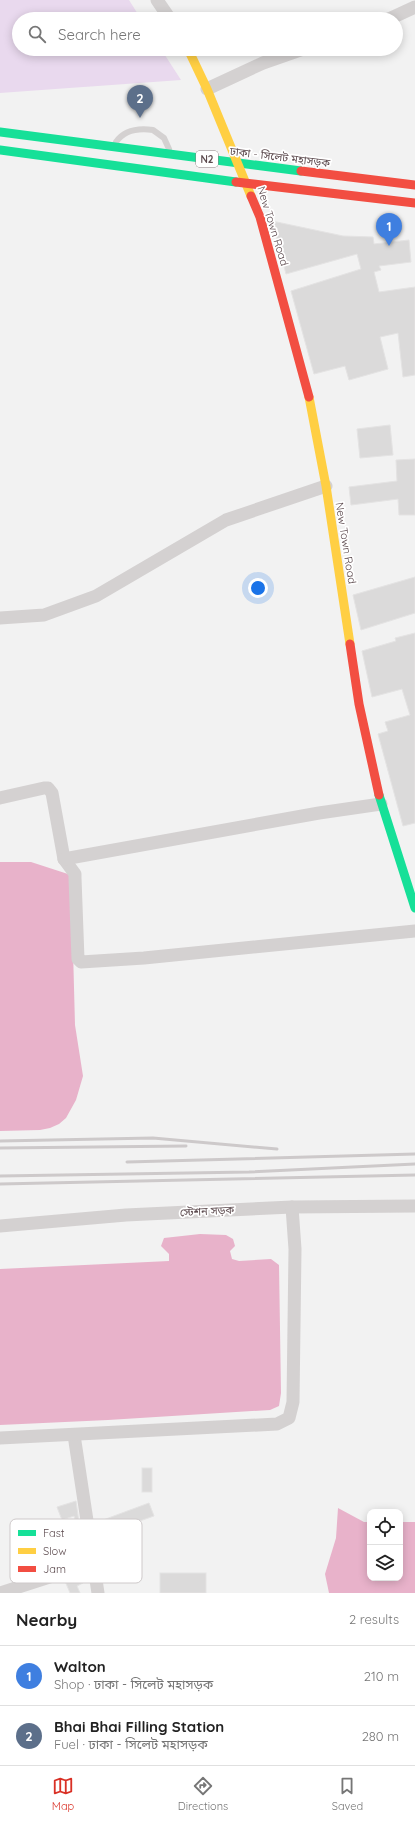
<!DOCTYPE html>
<meta charset="utf-8">
<style>
body{margin:0;font-family:Quicksand,"Noto Sans Bengali",sans-serif;background:#f6f6f6;color:#222}
.controls{position:absolute;right:12px;bottom:12px;display:grid;overflow:hidden;border-radius:8px;box-shadow:0 2px 10px #0003}
.controls button{width:36px;height:36px;display:grid;place-items:center;padding:0;border:0;border-bottom:1px solid #e0e0e0;background:#fff;color:#222;font:20px sans-serif}
.you{position:absolute;left:258px;top:588px;width:14px;height:14px;margin:-10px;border:3px solid #fff;border-radius:50%;background:#1a73e8;box-shadow:0 0 0 6px #1a73e833}
.badge{display:grid;place-items:center;width:26px;height:26px;border-radius:50%;background:#d93025;color:#fff;font-size:13px;font-weight:700}
.pin{position:absolute;translate:-50% -33px;filter:drop-shadow(0 1px 2px #0008)}
.pin::after{content:'';position:absolute;top:21px;width:14px;height:12px;background:inherit;clip-path:polygon(0 0,100% 0,50% 100%)}
.list{margin:0;padding:0;list-style:none}
h2{display:flex;justify-content:space-between;align-items:center;height:52px;margin:0;padding:0 16px;font-size:17px}
h2 small{font-size:13px;font-weight:400;color:#767676}
.list li{display:grid;grid-template-columns:26px 1fr auto;gap:12px;align-items:center;box-sizing:border-box;height:60px;padding:0 16px;border-top:1px solid #e0e0e0}
.list b{display:block;font-size:15px;white-space:nowrap}
.list p{margin:0;font-size:13px;white-space:nowrap;color:#767676}
.list em{font-size:13px;font-style:normal;color:#767676}
.icon{flex:none;width:22px;height:22px;fill:none;stroke:currentColor;stroke-width:2;stroke-linecap:round;stroke-linejoin:round}
.map{position:relative;flex:none;width:415px;height:1593px;overflow:hidden}
.search{position:absolute;background:#fff;box-shadow:0 2px 10px #0003;left:12px;right:12px;top:12px;height:44px;display:flex;align-items:center;gap:10px;box-sizing:border-box;padding:0 14px;border-radius:22px;color:#767676;font-size:15px}
.sheet{height:172px;background:#fff}
nav{display:flex;justify-content:space-around;align-items:center;box-sizing:border-box;height:56px;border-top:1px solid #e0e0e0;background:#fff;font-size:11px;color:#767676}
nav a{display:grid;justify-items:center;gap:2px}
nav .on{color:#d93025}
.map>svg:first-child{display:block}
.green{fill:#e9d9ee}
.water{fill:#e8b2ca}
.building{fill:#dbdada;stroke:#e4e3e3}
.lines{fill:none;stroke-linecap:round;stroke-linejoin:round}
.lane{stroke:#d4d1d1;stroke-width:6}
.street{stroke:#d4d1d1;stroke-width:13}
.fast{stroke:#16e098;stroke-width:9}
.slow{stroke:#ffcf43;stroke-width:9}
.jam{stroke:#f24e42;stroke-width:9}
.rail{stroke:#cdc9ca;stroke-width:3}
.labels{text-anchor:middle;stroke-width:3.5;stroke-linejoin:round;paint-order:stroke}
.shield{fill:#fff;stroke:#8d8083;stroke-width:1}
.shield-label{font-size:10px;font-weight:bold;fill:#5c4a4e}
.street-label{font-size:11px;fill:#5c4a4e;stroke:#fff}
.key{fill:#fff;stroke:#cec9ca;stroke-width:1}
.key-label{font-size:11px;fill:#5c4a4e}
</style>
<div class="map">
<svg width="415" height="1593" viewBox="0 0 415 1593">
<rect width="100%" height="100%" fill="#f2f2f2"/>
<!-- green -->
<path class="green" d="M0 0H129L141 19H19V49H161L181 80 0 93Z"/>
<!-- water -->
<g class="water">
<path d="M0 862H31L71 875 75 1025 83 1076 76 1100 66 1118 59 1124 50 1128 40 1130 0 1131Z"/>
<path d="M200 1234 226 1235 233 1239 235 1246 230 1251 232 1259 239 1261 271 1259 279 1265 281 1393 279 1406 270 1410 108 1420 0 1425V1269L169 1261V1254L161 1246 164 1238Z"/>
<path d="M338 1508 364 1522H370V1578H400V1522H415V1593H329L325 1574 336 1538Z"/>
</g>
<!-- building -->
<g class="building">
<path d="M272 221 343 236 373 237 374 244 409 240 411 262 379 266 381 270 374 272 379 292 415 287V375L403 377 398 333 380 337 388 369 349 380 345 366 314 374 291 291 361 269 357 254 286 274Z"/>
<path d="M390 425 393 455 360 458 357 429Z"/>
<path d="M415 459V515H399L398 499 351 505 349 487 397 481 396 460Z"/>
<path d="M415 577V613L361 630 353 595Z"/>
<path d="M415 633V823L403 826 378 734 388 731 385 722 410 715 402 689 372 697 362 651 396 641 395 638Z"/>
<rect x="142" y="1468" width="10" height="24"/>
<path d="M76 1501 84 1557 39 1570V1572L24 1577 20 1564 37 1558 30 1534 44 1530 51 1549 81 1542 74 1516 62 1520 57 1507Z"/>
<path d="M149 1503 154 1516 97 1536 95 1523Z"/>
<rect x="160" y="1573" width="46" height="20"/>
<path d="M80 1576 83 1583 77 1586 80 1593H70L65 1581Z"/>
</g>
<g class="lines">
<!-- lane -->
<path class="lane" d="M116 142C125 129 139 128 153 130L164 138 169 149"/>
<!-- street -->
<g class="street">
<path d="M157 0 170 19"/>
<path d="M389 19 415 7"/>
<path d="M207 89 263 63 303 49"/>
<path d="M0 618 44 615 96 596 226 520 326 486"/>
<path d="M0 798 44 788H48L52 793 64 859 75 874V878L78 959 81 962 144 958 415 931"/>
<path d="M64 859 319 813 381 804"/>
<path d="M0 1226 126 1215 292 1207 415 1206"/>
<path d="M74 1435 98 1593"/>
<path d="M0 1438 277 1424 289 1418 293 1402 295 1249 292 1207"/>
<path d="M0 1593 93 1563"/>
</g>
<!-- fast -->
<g class="fast">
<path d="M0 132 301 171"/>
<path d="M0 150 236 182"/>
<path d="M379 795 415 908"/>
</g>
<!-- slow -->
<g class="slow">
<path d="M188 49 207 89 251 196"/>
<path d="M309 397 326 486 350 644"/>
</g>
<!-- jam -->
<g class="jam">
<path d="M301 171 415 185"/>
<path d="M236 182 415 203"/>
<path d="M251 196 260 217 309 397"/>
<path d="M350 644 359 704 379 795"/>
</g>
<!-- rail -->
<g class="rail">
<path d="M0 1141 153 1138 277 1149"/>
<path d="M0 1148 186 1146"/>
<path d="M127 1162 415 1154"/>
<path d="M0 1176 249 1172 415 1164"/>
<path d="M0 1184 415 1175"/>
</g>
</g>
<g class="labels">
<!-- shield labels -->
<rect class="shield" x="196" y="151" width="22" height="16" rx="3"/>
<g class="shield-label">
<text x="207" y="163">N2</text>
</g>
<!-- street labels -->
<g class="street-label">
<text transform="translate(280 157) rotate(7)" y="4">ঢাকা - সিলেট মহাসড়ক</text>
<text transform="translate(273 226) rotate(73)" y="4">New Town Road</text>
<text transform="translate(346 543) rotate(81)" y="4">New Town Road</text>
<text transform="translate(207 1211) rotate(-3)" y="4">স্টেশন সড়ক</text>
</g>
</g>
<!-- legend -->
<rect x="10" y="1519" width="132" height="64" rx="6" class="key"/>
<rect x="18" y="1530" width="18" height="6" fill="#16e098"/>
<rect x="18" y="1548" width="18" height="6" fill="#ffcf43"/>
<rect x="18" y="1566" width="18" height="6" fill="#f24e42"/>
<g class="key-label">
<text x="43" y="1537">Fast</text>
<text x="43" y="1555">Slow</text>
<text x="43" y="1573">Jam</text>
</g>
</svg>
<div class="controls">
<button><svg class="icon" aria-label="locate" viewBox="0 0 24 24"><circle cx="12" cy="12" r="6"/><path d="M12 2v4M12 18v4M2 12h4M18 12h4"/></svg></button>
<button><svg class="icon" aria-label="layers" viewBox="0 0 24 24"><path d="M12 4l9 5-9 5-9-5zM3 14l9 5 9-5"/></svg></button>
</div>
<div class="you"></div>
<div class="pin badge" style="left:389px;top:246px;background:#3f7fe0">1</div>
<div class="pin badge" style="left:140px;top:118px;background:#5c6f8a">2</div>
<div class="search"><svg class="icon" aria-label="search" viewBox="0 0 24 24"><circle cx="10" cy="10" r="6"/><path d="M15 15l6 6"/></svg>Search here</div>
</div>
<section class="sheet">
<h2>Nearby<small>2 results</small></h2>
<ul class="list">
<li><span class="badge" style="background:#3f7fe0">1</span><div><b>Walton</b><p>Shop · ঢাকা - সিলেট মহাসড়ক</p></div><em>210 m</em></li>
<li><span class="badge" style="background:#5c6f8a">2</span><div><b>Bhai Bhai Filling Station</b><p>Fuel · ঢাকা - সিলেট মহাসড়ক</p></div><em>280 m</em></li>
</ul>
</section>
<nav>
<a class="on"><svg class="icon" aria-label="map" viewBox="0 0 24 24"><path d="M3 6l6-2 6 2 6-2v14l-6 2-6-2-6 2zM9 4v14M15 6v14"/></svg>Map</a>
<a><svg class="icon" aria-label="directions" viewBox="0 0 24 24"><path d="M12 3l9 9-9 9-9-9zM9 14v-3h6M13 9l2 2-2 2"/></svg>Directions</a>
<a><svg class="icon" aria-label="saved" viewBox="0 0 24 24"><path d="M7 4h10v16l-5-4-5 4z"/></svg>Saved</a>
</nav>
